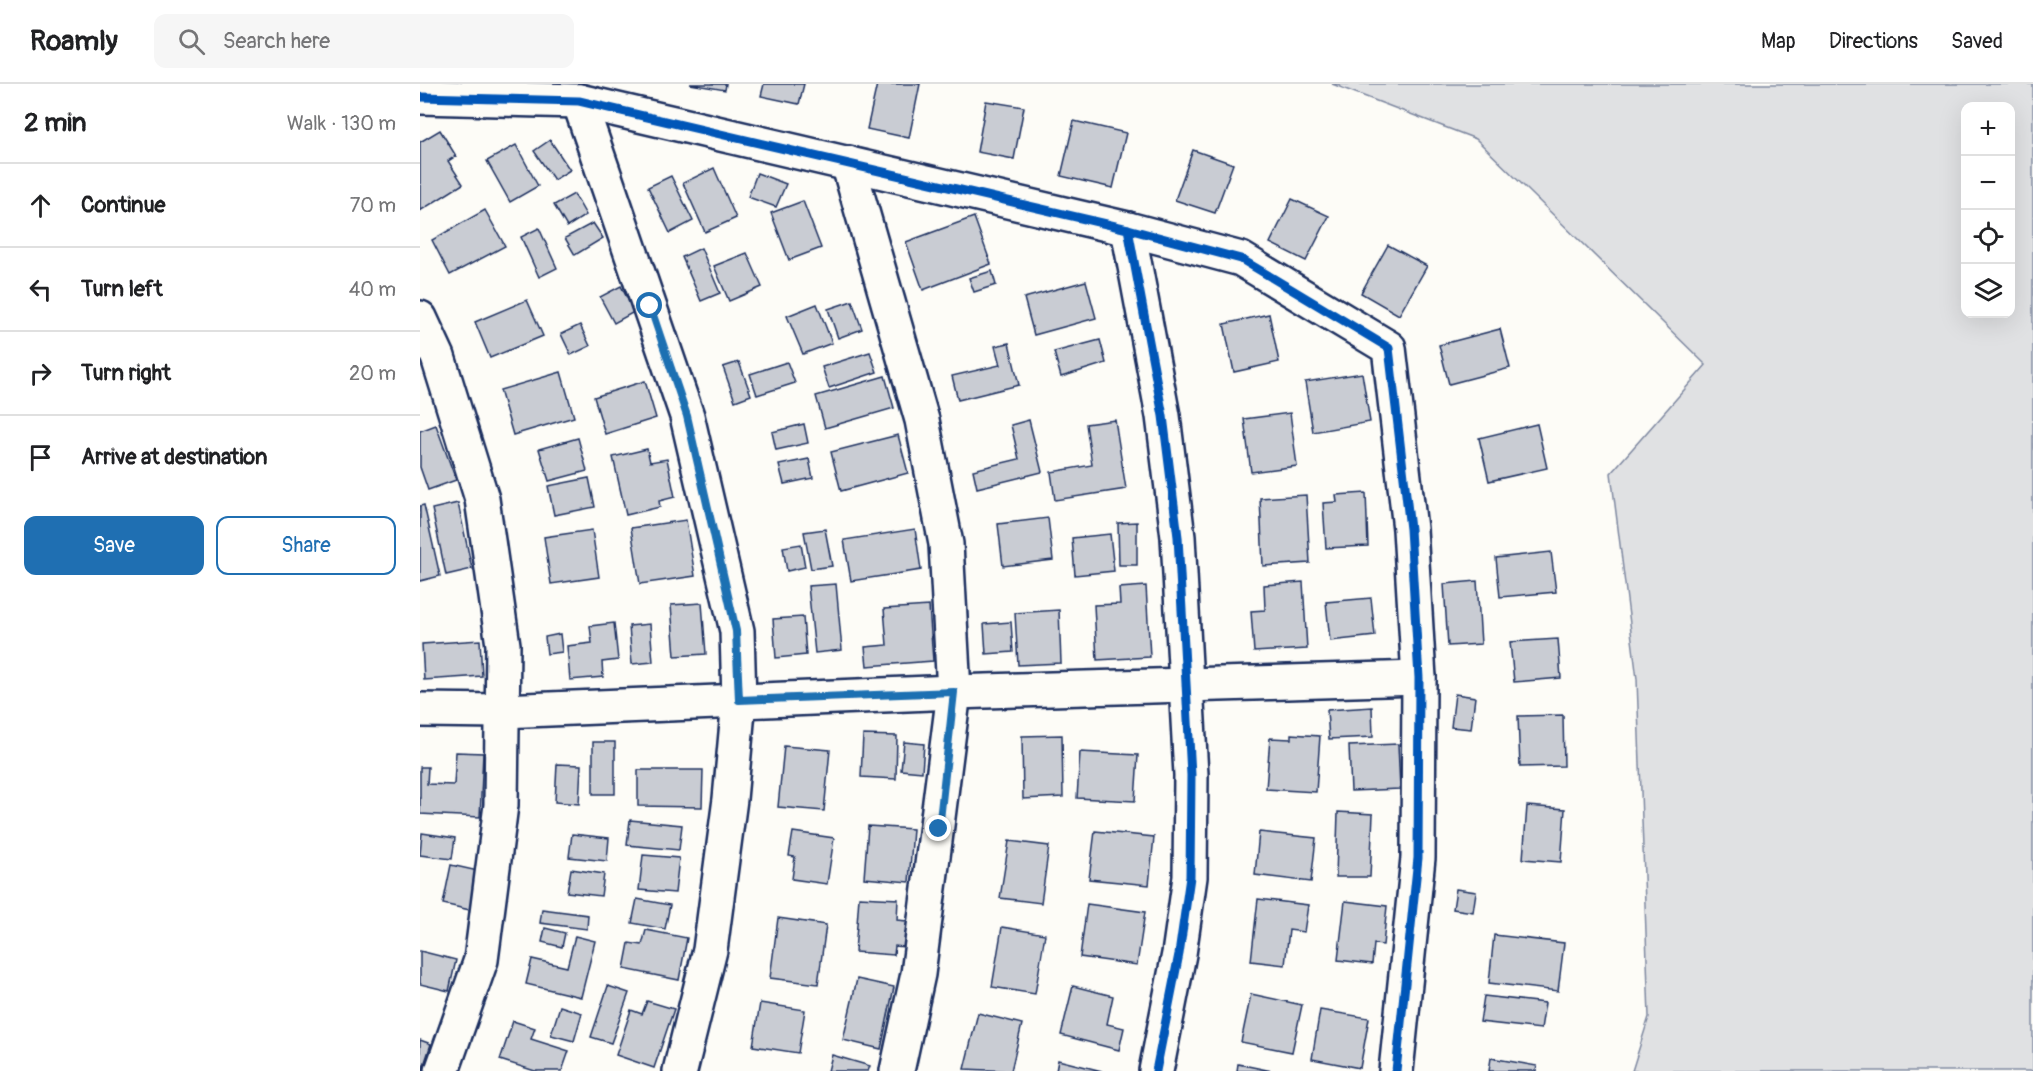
<!DOCTYPE html>
<meta charset="utf-8">
<style>
body{margin:0;font-family:Pangolin,sans-serif;background:#f6f6f6;color:#202124}
.controls{position:absolute;right:18px;top:18px;display:grid;overflow:hidden;border-radius:12px;box-shadow:0 6px 24px #0002}
.controls button{width:54px;height:54px;display:grid;place-items:center;padding:0;border:0;border-bottom:2px solid #e0e0e0;background:#fff;color:#202124;font:30px sans-serif}
.stop{position:absolute;width:18px;height:18px;margin:-14px;border:4px solid #1f6fb2;border-radius:50%;background:#fff}
.stop.end{background:#1f6fb2;border-color:#fff;box-shadow:0 2px 6px #0008}
.list{margin:0;padding:0;list-style:none}
h2{display:flex;justify-content:space-between;align-items:center;height:78px;margin:0;padding:0 24px;font-size:26px}
h2 small{font-size:20px;font-weight:400;color:#757577}
.list li{display:grid;grid-template-columns:39px 1fr auto;gap:18px;align-items:center;box-sizing:border-box;height:84px;padding:0 24px;border-top:2px solid #e0e0e0}
.list b{display:block;font-size:22px;white-space:nowrap}
.list em{font-size:20px;font-style:normal;color:#757577}
.actions{display:flex;gap:12px;padding:18px 24px}
.actions a{flex:1;padding:14px 0;border:2px solid #1f6fb2;border-radius:12px;text-align:center;font-size:21px;color:#1f6fb2}
.actions .main{background:#1f6fb2;color:#fff}
.icon{flex:none;width:33px;height:33px;fill:none;stroke:currentColor;stroke-width:2;stroke-linecap:round;stroke-linejoin:round}
.map{position:relative;flex:none;width:1613px;height:987px;overflow:hidden}
header{display:flex;align-items:center;gap:36px;box-sizing:border-box;height:84px;padding:0 30px;background:#fff;border-bottom:2px solid #e0e0e0}
header strong{font-size:28px}
nav{display:flex;gap:33px;margin-inline-start:auto;font-size:21px}
.search{width:420px;height:54px;background:#f6f6f6;display:flex;align-items:center;gap:15px;box-sizing:border-box;padding:0 21px;border-radius:12px;color:#757577;font-size:22px}
main{display:flex}
aside{flex:1;background:#fff}
.map>svg:first-child{display:block}
.green{fill:#e0e1e3;stroke:#7e88a0;stroke-width:1.5;fill-rule:evenodd}
.building{fill:#c9ccd3;stroke:#1b2f5e;stroke-width:1.5}
.lines{fill:none;stroke-linecap:round;stroke-linejoin:round}
.minor-casing{stroke:#1b2f5e;stroke-width:38}
.minor{stroke:#fdfcf7;stroke-width:33}
.cycleway-casing{stroke:#fdfcf7;stroke-width:13}
.cycleway{stroke:#0057b8;stroke-width:9}
.route{stroke:#1f6fb2;stroke-width:8}
</style>
<header>
<strong>Roamly</strong>
<div class="search"><svg class="icon" aria-label="search" viewBox="0 0 24 24"><circle cx="10" cy="10" r="6"/><path d="M15 15l6 6"/></svg>Search here</div>
<nav><a>Map</a><a>Directions</a><a>Saved</a></nav>
</header>
<main>
<aside>
<h2>2 min<small>Walk · 130 m</small></h2>
<ul class="list">
<li><svg class="icon" aria-label="ahead" viewBox="0 0 24 24"><path d="M12 20V5M6 11l6-6 6 6"/></svg><div><b>Continue</b></div><em>70 m</em></li>
<li><svg class="icon" aria-label="left" viewBox="0 0 24 24"><path d="M17 20v-9H6M10 6l-5 5 5 5"/></svg><div><b>Turn left</b></div><em>40 m</em></li>
<li><svg class="icon" aria-label="right" viewBox="0 0 24 24"><path d="M7 20v-9h11M14 6l5 5-5 5"/></svg><div><b>Turn right</b></div><em>20 m</em></li>
<li><svg class="icon" aria-label="arrive" viewBox="0 0 24 24"><path d="M6 21V4h12l-3 4 3 4H6"/></svg><div><b>Arrive at destination</b></div></li>
</ul>
<div class="actions"><a class="main">Save</a><a>Share</a></div>
</aside>
<div class="map">
<svg width="1613" height="987" viewBox="0 0 1613 987">
<rect width="100%" height="100%" fill="#fdfcf7"/>
<filter id="ink" filterUnits="userSpaceOnUse"><feTurbulence type="fractalNoise" baseFrequency=".0167" numOctaves="2"/><feDisplacementMap in="SourceGraphic" scale="12" xChannelSelector="R" yChannelSelector="G"/><feConvolveMatrix kernelMatrix="1 2 1 2 8 2 1 2 1" color-interpolation-filters="sRGB"/></filter>
<g filter="url(#ink)">
<!-- green -->
<path class="green" d="M912 0H1613V987H1212L1229 933 1217 595 1191 389 1286 281 1056 55ZM1546 22H1590V230H1546Z"/>
<!-- building -->
<g class="building">
<path d="M270 0H306L305 6Z"/>
<path d="M344 0H384L379 20 341 12Z"/>
<path d="M457 0H500L489 54 447 45Z"/>
<path d="M566 17 604 23 594 75 557 68Z"/>
<path d="M654 37 706 49 693 104 641 92Z"/>
<path d="M20 46 36 72 28 77 43 100 0 127V58Z"/>
<path d="M130 56 150 86 134 96 114 67Z"/>
<path d="M96 61 118 102 90 118 67 77Z"/>
<path d="M773 66 813 80 795 129 755 116Z"/>
<path d="M294 84 316 134 285 148 263 99Z"/>
<path d="M337 89 366 100 356 123 328 113Z"/>
<path d="M251 92 273 137 250 149 228 103Z"/>
<path d="M154 110 166 131 147 143 134 121Z"/>
<path d="M872 115 909 132 886 177 850 159Z"/>
<path d="M383 117 401 164 369 176 351 129Z"/>
<path d="M65 126 85 162 30 191 12 156Z"/>
<path d="M554 133 571 180 503 206 486 158Z"/>
<path d="M173 139 183 154 155 171 145 154Z"/>
<path d="M119 144 137 184 119 193 101 153Z"/>
<path d="M968 161 1007 182 979 231 941 209Z"/>
<path d="M281 164 300 209 281 217 262 173Z"/>
<path d="M327 169 342 203 309 217 294 182Z"/>
<path d="M572 187 576 201 554 208 549 194Z"/>
<path d="M666 197 676 234 614 251 604 214Z"/>
<path d="M201 202 214 228 194 239 180 213Z"/>
<path d="M107 216 123 252 70 274 55 238Z"/>
<path d="M432 217 442 245 418 254 408 225Z"/>
<path d="M397 220 412 259 383 270 367 232Z"/>
<path d="M849 230 859 278 814 288 804 240Z"/>
<path d="M160 241 170 262 151 271 141 250Z"/>
<path d="M1080 245 1090 284 1029 300 1019 261Z"/>
<path d="M680 256 686 279 641 293 634 268Z"/>
<path d="M589 259 599 301 538 316 532 292 580 281 575 262Z"/>
<path d="M450 268 457 288 409 304 402 283Z"/>
<path d="M319 278 331 311 315 317 303 283Z"/>
<path d="M367 278 375 299 337 311 330 290Z"/>
<path d="M141 288 154 333 93 351 80 306Z"/>
<path d="M942 289 950 338 893 348 885 298Z"/>
<path d="M465 292 474 324 405 344 396 312Z"/>
<path d="M225 297 236 334 185 350 174 313Z"/>
<path d="M870 329 877 382 831 388 824 335Z"/>
<path d="M609 336 622 388 557 404 553 386 599 375 591 341Z"/>
<path d="M695 336 706 405 635 416 631 388 672 381 666 340Z"/>
<path d="M384 340 388 359 356 366 352 348Z"/>
<path d="M1117 340 1127 384 1069 397 1059 354Z"/>
<path d="M16 341 36 396 8 406 0 383V347Z"/>
<path d="M478 351 488 389 421 407 411 368Z"/>
<path d="M158 354 167 387 129 397 119 365Z"/>
<path d="M227 365 230 378 247 375 255 413 239 417 240 423 206 431 193 373Z"/>
<path d="M389 375 393 394 364 400 359 381Z"/>
<path d="M169 394 175 423 134 431 128 402Z"/>
<path d="M946 409 948 462 906 464 903 419 917 418 916 411Z"/>
<path d="M886 411 890 479 843 482 840 414Z"/>
<path d="M38 419 52 485 26 491 12 425Z"/>
<path d="M4 421 20 492 0 497V422Z"/>
<path d="M628 434 633 476 583 482 578 440Z"/>
<path d="M266 436 275 492 220 500 211 444Z"/>
<path d="M717 438V481H699L698 439Z"/>
<path d="M405 445 412 482 391 485 384 448Z"/>
<path d="M495 445 501 486 431 497 424 456Z"/>
<path d="M172 446 179 493 131 500 124 453Z"/>
<path d="M690 450 694 487 655 491 652 454Z"/>
<path d="M381 460 385 483 367 487 363 463Z"/>
<path d="M1131 468 1136 508 1080 513 1076 474Z"/>
<path d="M1057 497 1061 560 1028 562 1024 500Z"/>
<path d="M883 498 887 565 834 568 831 527 845 526 844 501Z"/>
<path d="M416 500 422 566 395 569 388 502Z"/>
<path d="M726 502 730 573 677 576 674 521 700 520 699 504Z"/>
<path d="M951 514 955 552 910 557 906 518Z"/>
<path d="M282 519 286 570 255 572 251 521Z"/>
<path d="M509 522 513 577 447 582 445 563 467 561 464 525Z"/>
<path d="M639 526 641 579 598 581 595 529Z"/>
<path d="M383 533 386 571 356 574 353 535Z"/>
<path d="M591 538 593 568 566 570 564 540Z"/>
<path d="M194 539 198 576 182 578 183 593 150 596 147 562 172 559 170 542Z"/>
<path d="M230 540 233 578 212 580 209 542Z"/>
<path d="M140 550 142 568 127 570 125 553Z"/>
<path d="M1138 555 1141 594 1094 598 1090 558Z"/>
<path d="M60 556 62 592 4 596 2 560Z"/>
<path d="M1035 610 1055 613 1051 645 1031 643Z"/>
<path d="M952 623 953 653 909 655 907 626Z"/>
<path d="M1143 631 1144 682 1100 683 1098 632Z"/>
<path d="M871 650 900 652 896 708 846 705 850 654 871 655Z"/>
<path d="M443 651 477 652 476 695 441 693Z"/>
<path d="M642 651 643 713 603 715 602 652Z"/>
<rect x="173" y="658" width="22" height="52"/>
<path d="M484 658 504 660 502 688 481 686Z"/>
<path d="M978 660 980 705 931 707 929 662Z"/>
<path d="M364 662 410 666 404 727 358 723Z"/>
<path d="M36 668 63 669 60 733 0 730V683H8L7 700 34 701Z"/>
<path d="M660 668 718 671 715 717 657 714Z"/>
<path d="M137 680 161 681 159 720 135 718Z"/>
<path d="M218 686H283L282 723 218 722Z"/>
<path d="M1107 722 1145 725 1141 778 1103 775Z"/>
<path d="M918 728 953 730 950 793H916Z"/>
<path d="M210 736 262 741 259 766 207 761Z"/>
<path d="M448 742 493 745 489 798 444 794Z"/>
<path d="M675 747 734 753 729 801 669 795Z"/>
<path d="M373 748 414 754 407 800 372 795 375 773 369 772Z"/>
<path d="M839 748 896 754 891 798 835 791Z"/>
<path d="M2 749 35 754 32 775 0 771Z"/>
<path d="M152 750 189 754 187 777 149 773Z"/>
<path d="M589 757 629 762 621 819 580 814Z"/>
<path d="M223 771 259 774 255 809 219 806Z"/>
<path d="M31 781 58 787 50 826 23 820Z"/>
<path d="M151 785 184 790 181 812 147 808Z"/>
<path d="M1036 805 1056 808 1053 828 1033 825Z"/>
<path d="M439 813 478 815 477 836 487 837 484 863 475 862 474 871 435 868Z"/>
<path d="M217 815 250 821 245 845 212 839Z"/>
<path d="M838 815 888 821 884 848 869 846 865 881 831 877Z"/>
<path d="M925 817 967 822 963 861 954 860 952 880 918 876Z"/>
<path d="M667 820 725 828 717 881 660 873Z"/>
<path d="M122 825 168 831 167 845 120 839Z"/>
<path d="M358 834 406 841 398 900 350 894Z"/>
<path d="M582 843 625 850 615 910 572 903Z"/>
<path d="M125 844 145 849 142 863 122 858Z"/>
<path d="M226 846 267 854 259 896 204 885 209 859 222 861Z"/>
<path d="M1074 851 1144 859 1138 907 1069 899Z"/>
<path d="M155 852 175 857 161 913 106 900 112 875 147 883Z"/>
<path d="M0 867 36 876 29 907 0 900Z"/>
<path d="M437 895 474 903 461 965 423 956Z"/>
<path d="M188 902 209 909 191 959 171 953Z"/>
<path d="M653 902 693 912 687 940 704 944 699 966 641 951Z"/>
<path d="M831 910 882 921 872 968 821 958Z"/>
<path d="M1064 912 1125 919 1121 945 1060 938Z"/>
<path d="M227 917 254 925 234 984 196 971 211 926 222 930Z"/>
<path d="M340 919 385 926 378 969 333 962Z"/>
<path d="M140 922 162 929 154 957 131 951Z"/>
<path d="M900 926 949 934 940 984 892 975Z"/>
<path d="M558 929 602 940 591 987 544 985Z"/>
<path d="M93 937 115 944 111 955 149 967 142 987H115L80 976Z"/>
<path d="M0 956 11 960 2 987H0Z"/>
<path d="M412 971 450 982 448 987H408Z"/>
<path d="M1071 974 1117 982 1116 987H1069Z"/>
<path d="M638 976 682 987H636Z"/>
<path d="M818 980 852 987H817Z"/>
</g>
<g class="lines">
<!-- minor casing -->
<g class="minor-casing">
<g id="minor">
<path d="M0 13 159 17 708 145 743 332 758 453 771 691 770 793 759 870 736 987"/>
<path d="M159 17 267 332 317 547 319 616 310 715 290 866 260 987"/>
<path d="M428 79 502 336 526 460 534 608 498 890 477 987"/>
<path d="M708 145 821 175 969 264 990 445 999 594 998 774 976 987"/>
<path d="M0 234 18 273 62 415 83 561 81 721 61 876 22 987"/>
<path d="M0 626 82 627 534 608 999 594"/>
</g>
</g>
<!-- minor -->
<use href="#minor" class="minor"/>
<!-- cycleway casing -->
<g class="cycleway-casing">
<g id="cycleway">
<path d="M0 13 159 17 708 145 743 332 758 453 771 691 770 793 759 870 736 987"/>
<path d="M708 145 821 175 969 264 990 445 999 594 998 774 976 987"/>
</g>
</g>
<!-- cycleway -->
<use href="#cycleway" class="cycleway"/>
</g>
</g>
<g class="lines" filter="url(#ink)">
<!-- route -->
<path class="route" d="M230 222 267 332 316 547 319 616 534 608 519 745"/>
</g>
</svg>
<div class="controls">
<button>+</button>
<button>−</button>
<button><svg class="icon" aria-label="locate" viewBox="0 0 24 24"><circle cx="12" cy="12" r="6"/><path d="M12 2v4M12 18v4M2 12h4M18 12h4"/></svg></button>
<button><svg class="icon" aria-label="layers" viewBox="0 0 24 24"><path d="M12 4l9 5-9 5-9-5zM3 14l9 5 9-5"/></svg></button>
</div>
<div class="stop" style="left:230px;top:222px"></div>
<div class="stop end" style="left:519px;top:745px"></div>
</div>
</main>
